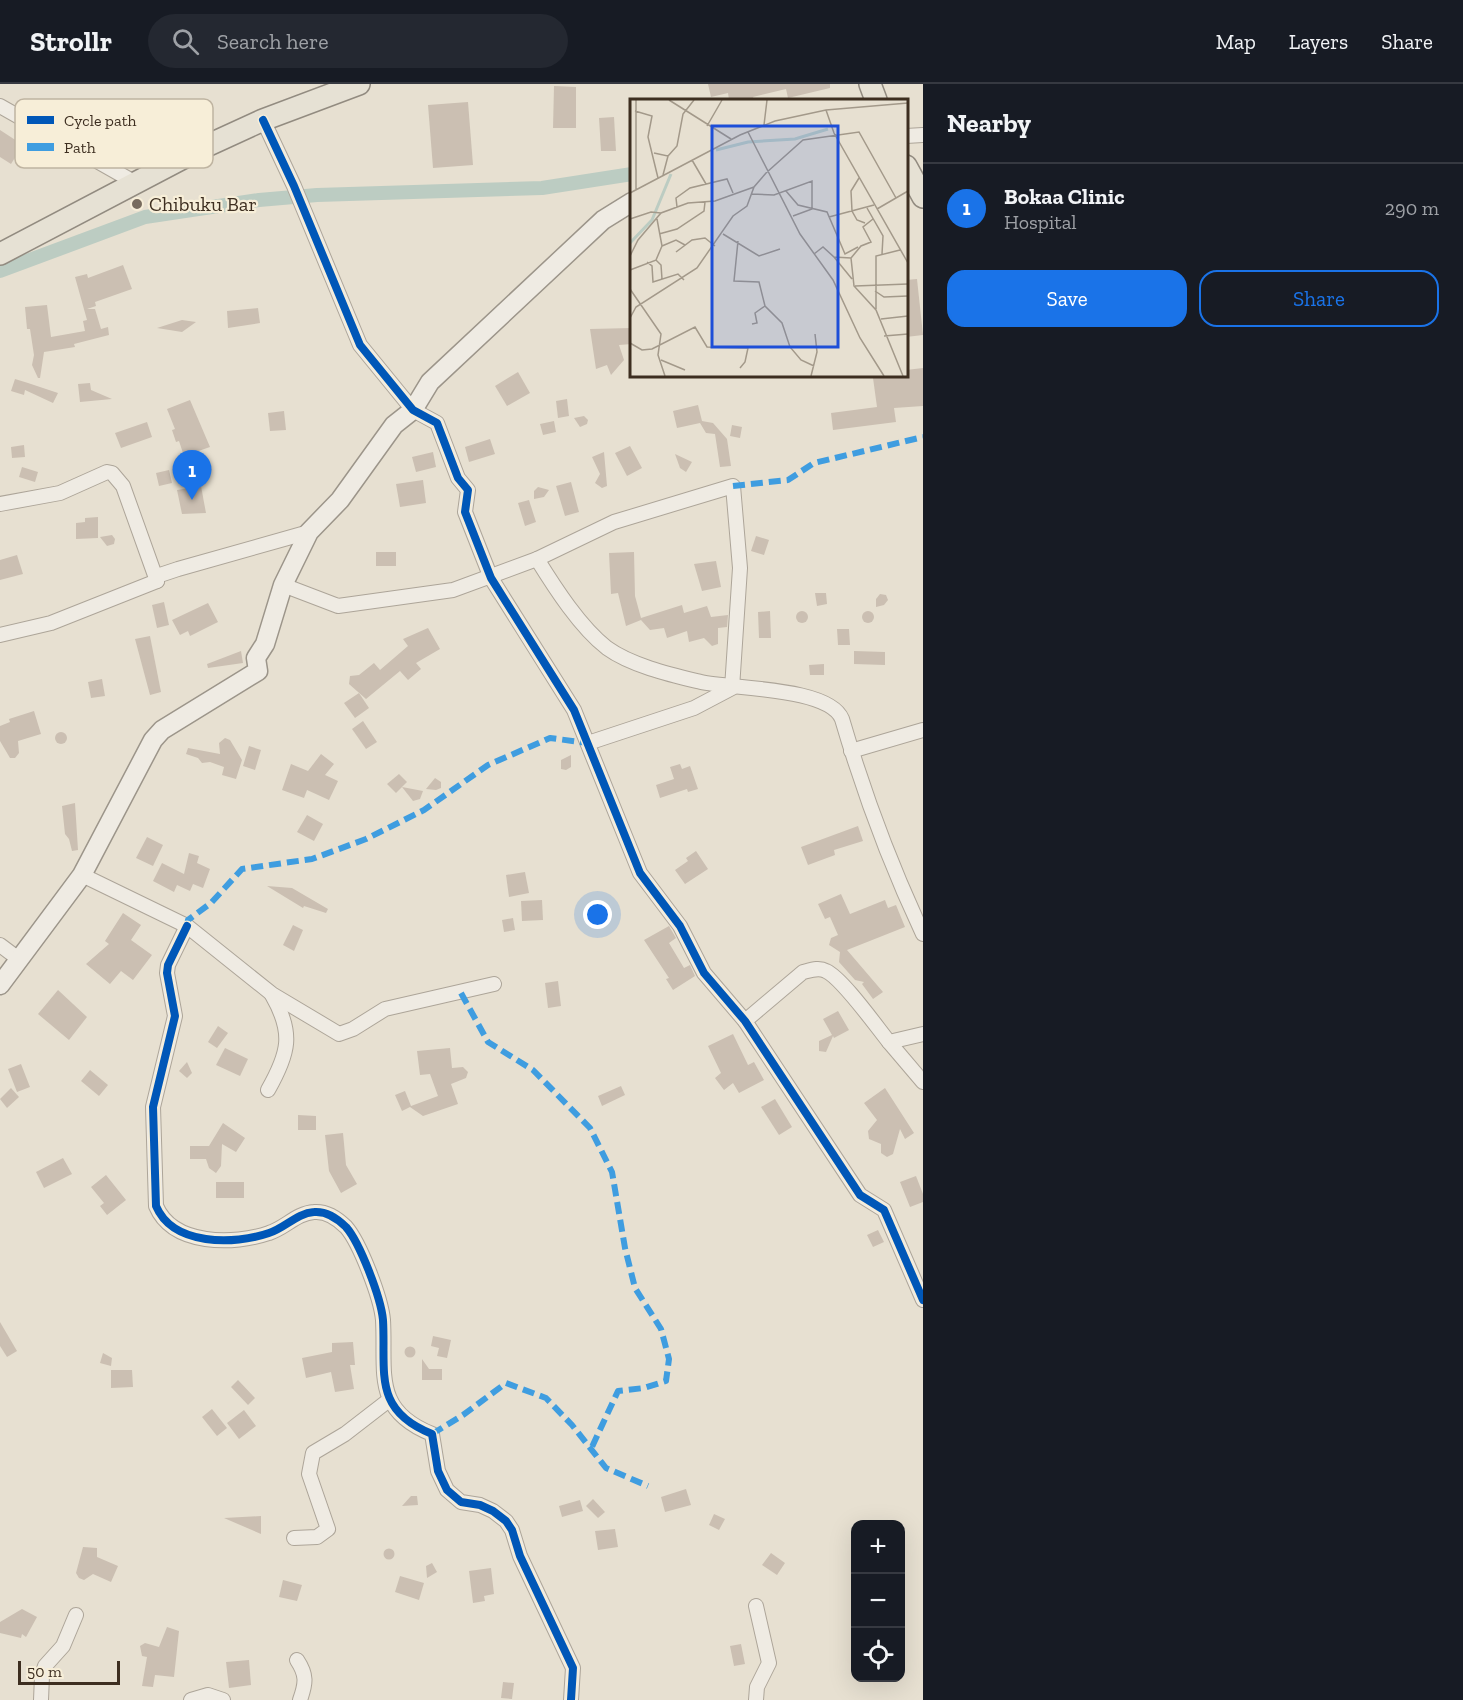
<!DOCTYPE html>
<meta charset="utf-8">
<style>
body{margin:0;font-family:"Zilla Slab",serif;background:#242831;color:#f1f3f6}
.controls{position:absolute;right:18px;bottom:18px;display:grid;overflow:hidden;border-radius:12px;box-shadow:0 6px 24px #0002}
.controls button{width:54px;height:54px;display:grid;place-items:center;padding:0;border:0;border-bottom:2px solid #363941;background:#171b24;color:#f1f3f6;font:30px sans-serif}
.scale{position:absolute;left:18px;bottom:15px;width:102px;box-sizing:border-box;padding-left:6px;border:3px solid #3d2e20;border-top:0;font-size:16px;line-height:21px;white-space:nowrap;color:#3d2e20;-webkit-text-stroke:4px #f7eed8;paint-order:stroke}
.you{position:absolute;left:598px;top:831px;width:21px;height:21px;margin:-15px;border:4px solid #fff;border-radius:50%;background:#1a73e8;box-shadow:0 0 0 9px #1a73e833}
.badge{display:grid;place-items:center;width:39px;height:39px;border-radius:50%;background:#1a73e8;color:#fff;font-size:20px;font-weight:700}
.pin{position:absolute;translate:-50% -50px;filter:drop-shadow(0 2px 3px #0008)}
.pin::after{content:'';position:absolute;top:32px;width:21px;height:18px;background:inherit;clip-path:polygon(0 0,100% 0,50% 100%)}
.list{margin:0;padding:0;list-style:none}
h2{display:flex;justify-content:space-between;align-items:center;height:78px;margin:0;padding:0 24px;font-size:26px}
h2 small{font-size:20px;font-weight:400;color:#9ea1a6}
.list li{display:grid;grid-template-columns:39px 1fr auto;gap:18px;align-items:center;box-sizing:border-box;height:90px;padding:0 24px;border-top:2px solid #363941}
.list b{display:block;font-size:22px;white-space:nowrap}
.list p{margin:0;font-size:20px;white-space:nowrap;color:#9ea1a6}
.list em{font-size:20px;font-style:normal;color:#9ea1a6}
.actions{display:flex;gap:12px;padding:18px 24px}
.actions a{flex:1;padding:14px 0;border:2px solid #1a73e8;border-radius:18px;text-align:center;font-size:21px;color:#1a73e8}
.actions .main{background:#1a73e8;color:#fff}
.icon{flex:none;width:33px;height:33px;fill:none;stroke:currentColor;stroke-width:2;stroke-linecap:round;stroke-linejoin:round}
.map{position:relative;flex:none;width:923px;height:1616px;overflow:hidden}
header{display:flex;align-items:center;gap:36px;box-sizing:border-box;height:84px;padding:0 30px;background:#171b24;border-bottom:2px solid #363941}
header strong{font-size:28px}
nav{display:flex;gap:33px;margin-inline-start:auto;font-size:21px}
.search{width:420px;height:54px;background:#242831;display:flex;align-items:center;gap:15px;box-sizing:border-box;padding:0 21px;border-radius:33px;color:#9ea1a6;font-size:22px}
main{display:flex}
aside{flex:1;background:#171b24}
.map>svg:first-child{display:block}
.lines{fill:none;stroke-linecap:round;stroke-linejoin:round}
.canal{stroke:#bcccc2;stroke-width:14}
.building{fill:#cbbfb2}
.street-casing{stroke:#ada599;stroke-width:16}
.secondary-casing{stroke:#9c958a;stroke-width:21}
.primary-casing{stroke:#928b80;stroke-width:24}
.street{stroke:#efebe3;stroke-width:14}
.secondary{stroke:#efebe3;stroke-width:18}
.primary{stroke:#e6e1d4;stroke-width:21}
.quiet{stroke:#3f9de0;stroke-width:6;stroke-dasharray:12 6;stroke-linecap:butt}
.cycleway-casing{stroke:#f7eed8;stroke-width:11}
.cycleway{stroke:#0057b8;stroke-width:8}
.poi-dot{fill:#786c5e;stroke:#f7eed8;stroke-width:2}
.labels{text-anchor:middle;stroke-width:4.5;stroke-linejoin:round;paint-order:stroke}
.poi-label{font-size:20px;fill:#3d2e20;stroke:#f7eed8;text-anchor:start}
.inset-river{fill:none;stroke:#bcccc2;stroke-width:3}
.inset-road{fill:none;stroke:#a3998a;stroke-width:1.5}
.view{fill:#1d4ed8;fill-opacity:0.15;stroke:#1d4ed8;stroke-width:3}
.inset-edge{fill:none;stroke:#3d2e20;stroke-width:3}
.key{fill:#f7eed8;stroke:#bfb4a1;stroke-width:1.5}
.key-label{font-size:16px;fill:#3d2e20}
</style>
<header>
<strong>Strollr</strong>
<div class="search"><svg class="icon" aria-label="search" viewBox="0 0 24 24"><circle cx="10" cy="10" r="6"/><path d="M15 15l6 6"/></svg>Search here</div>
<nav><a>Map</a><a>Layers</a><a>Share</a></nav>
</header>
<main>
<div class="map">
<svg width="923" height="1616" viewBox="0 0 923 1616">
<rect width="100%" height="100%" fill="#e7e0d1"/>
<g class="lines">
<!-- canal -->
<path class="canal" d="M0 187 145 133 259 116 317 111 542 104 632 90"/>
</g>
<!-- building -->
<g class="building">
<path d="M708 0H830V4L788 14 786 5 753 13 754 16H729L728 9 711 13Z"/>
<path d="M554 2 576 3V44H553Z"/>
<path d="M468 18 473 81 433 84 428 21Z"/>
<path d="M614 33 616 67H601L599 34Z"/>
<path d="M0 46 23 61 11 80 0 73Z"/>
<path d="M123 181 132 205 95 218 96 222 87 225H95L101 245 108 243 109 251 74 260 75 263 44 268 40 294H38L32 281 34 271 30 245H27L25 223 47 221 51 253 85 247 83 237 87 236 75 193 87 190 88 194Z"/>
<path d="M917 195 923 251 906 253V196Z"/>
<path d="M258 224 260 239 228 244 227 227Z"/>
<path d="M182 236 196 238 182 248 157 244Z"/>
<path d="M632 244V260L619 261 624 276 611 291 607 281 596 285 590 245Z"/>
<path d="M923 284V322L894 324 896 338 833 346 831 329 877 323 873 294 906 291V286Z"/>
<path d="M518 288 530 309 507 322 495 302Z"/>
<path d="M15 295 28 299 58 309 53 319 25 306 24 311 11 307Z"/>
<path d="M90 299 91 306 112 315 80 318 78 300Z"/>
<path d="M567 315 569 332 558 334 556 317Z"/>
<path d="M190 316 210 363 184 372 179 357 176 358 172 346 175 345 167 325Z"/>
<path d="M698 321 702 337 713 339 727 355 731 382 720 383 715 350 706 349 700 339 677 344 673 327Z"/>
<path d="M284 327 286 346 270 347 268 329Z"/>
<path d="M584 332 588 336 587 340 580 343 574 334Z"/>
<path d="M554 337 556 348 543 351 540 340Z"/>
<path d="M147 338 152 353 121 364 115 349Z"/>
<path d="M732 341 742 343 740 354 730 352Z"/>
<path d="M490 355 495 370 469 378 465 363Z"/>
<path d="M24 361 25 373 12 374 11 363Z"/>
<path d="M630 362 642 384 627 392 615 369Z"/>
<path d="M433 368 436 383 416 388 412 373Z"/>
<path d="M604 368 607 402 602 404 595 399 600 390 592 373Z"/>
<path d="M675 370 692 378 686 388 680 384Z"/>
<path d="M22 383 38 388 35 398 19 393Z"/>
<path d="M169 386 172 399 159 402 156 389Z"/>
<path d="M423 396 426 419 400 423 396 400Z"/>
<path d="M571 398 579 428 565 432 556 402Z"/>
<path d="M201 402 206 429 182 430 177 406Z"/>
<path d="M538 403 549 406 544 413 534 415V407Z"/>
<path d="M529 416 536 438 525 442 518 419Z"/>
<path d="M98 433V454L76 455V439L85 438V434Z"/>
<path d="M112 451 115 455 114 460 107 462 100 453Z"/>
<path d="M756 452 769 456 764 471 751 467Z"/>
<rect x="376" y="468" width="20" height="14"/>
<path d="M634 468 635 512 641 534 682 521 684 529 707 522 711 533 728 531 727 543 718 544V560L712 562 704 554 689 558 687 547 667 554 664 544 650 546 641 536 626 542 618 509 611 510 609 469Z"/>
<path d="M17 471 23 490 0 496V476Z"/>
<path d="M716 477 721 503 702 507 694 480Z"/>
<path d="M815 509H826L827 520 817 522Z"/>
<path d="M880 510 886 511 888 516 884 521 876 523V515Z"/>
<path d="M164 518 169 541 157 544 152 521Z"/>
<path d="M208 519 218 538 190 552 188 547 180 551 172 536Z"/>
<circle cx="868" cy="533" r="6"/>
<path d="M770 527 771 554H759L758 528Z"/>
<circle cx="802" cy="533" r="6"/>
<path d="M428 544 440 565 416 579 421 585 408 596 400 587 366 615 349 600 350 592 359 591 374 579 380 586 408 562 403 555Z"/>
<path d="M837 545H849L850 561H838Z"/>
<path d="M150 552 161 608 150 611 135 555Z"/>
<path d="M241 567 243 579 208 584 207 580Z"/>
<path d="M854 567 885 568V581L854 580Z"/>
<path d="M824 580V591H810L809 581Z"/>
<path d="M102 595 105 612 91 614 88 598Z"/>
<path d="M359 609 369 624 355 634 344 619Z"/>
<path d="M34 627 41 650 18 657 19 669 15 674H10L0 657V642L10 638 9 635Z"/>
<path d="M363 637 377 658 366 665 352 645Z"/>
<circle cx="61" cy="654" r="6"/>
<path d="M225 654 230 656 242 676 236 695 222 691 224 683 210 678 202 679 198 674 186 670 188 664 220 670 219 659Z"/>
<path d="M249 662 261 666 255 686 243 682Z"/>
<path d="M321 670 334 680 325 691 338 697 329 716 307 706 304 714 282 706 291 680 308 687Z"/>
<path d="M571 671V683L566 686 561 685V676Z"/>
<path d="M680 680 682 685 690 682 698 705 688 708 687 705 660 714 656 701 674 695 670 683Z"/>
<path d="M399 690 407 698 396 709 387 700Z"/>
<path d="M435 694 441 698V704L436 706 426 705Z"/>
<path d="M402 703 423 707 420 715 413 717Z"/>
<path d="M75 719 78 766 72 767 69 755 65 750 62 722Z"/>
<path d="M307 731 323 740 314 757 297 748Z"/>
<path d="M858 742 863 757 834 766 835 771 808 781 801 763Z"/>
<path d="M147 753 163 761 153 782 136 774Z"/>
<path d="M696 767 708 785 685 800 675 786 688 777 686 774Z"/>
<path d="M189 769 199 772 197 779 210 785 203 804 193 800 190 807 177 801 174 808 153 797 162 779 184 790Z"/>
<path d="M525 788 529 809 509 813 506 791Z"/>
<path d="M267 802 292 804 328 825 326 829 304 822 303 824Z"/>
<path d="M841 810 850 830 885 816 888 824 896 821 905 843 847 866 883 908 873 915 862 900 864 898 855 896 839 878 840 868 829 861 831 854 838 851 830 833 825 835 818 820Z"/>
<path d="M542 816 543 836 522 837 521 817Z"/>
<path d="M123 829 141 841 131 856 152 871 133 896 121 887 110 900 86 880 109 860 105 857Z"/>
<path d="M513 834 515 846 504 848 502 836Z"/>
<path d="M293 841 303 846 294 867 283 861Z"/>
<path d="M669 842 676 854 669 859 684 884 690 881 695 892 673 906 666 895 669 894 644 856Z"/>
<path d="M558 897 561 922 548 924 545 899Z"/>
<path d="M58 906 87 933 69 956 38 930Z"/>
<path d="M838 927 849 946 834 954 833 952 826 968 819 967V957L832 951 823 935Z"/>
<path d="M218 942 228 949 217 964 208 958Z"/>
<path d="M733 950 748 981 754 978 764 996 739 1009 733 999 724 1006 715 994 721 989 708 962Z"/>
<path d="M225 964 248 975 240 992 216 981Z"/>
<path d="M450 964 452 984 463 983 468 988 466 994 451 1000 458 1020 423 1032 410 1023 402 1027 395 1011 405 1007 411 1022 438 1012 430 990 420 991 417 967Z"/>
<path d="M187 978 192 989 187 994 179 987Z"/>
<path d="M21 980 30 1003 17 1008 8 985Z"/>
<path d="M90 986 108 1001 99 1012 81 997Z"/>
<path d="M621 1002 625 1011 602 1022 598 1012Z"/>
<path d="M11 1004 19 1013 7 1024 0 1015Z"/>
<path d="M885 1004 914 1049 905 1055 900 1045 893 1070 887 1073 881 1069V1060L869 1055 868 1047 877 1036 864 1019Z"/>
<path d="M775 1015 792 1043 779 1051 761 1023Z"/>
<path d="M298 1031 316 1032V1046H298Z"/>
<path d="M223 1039 245 1054 236 1068 222 1060 221 1082 216 1089 209 1084 206 1075H190V1062H209Z"/>
<path d="M343 1049 346 1081 357 1100 341 1109 329 1087 325 1051Z"/>
<path d="M63 1074 72 1090 44 1104 36 1088Z"/>
<path d="M106 1091 126 1116 107 1131 100 1122 104 1119 91 1103Z"/>
<path d="M916 1092 923 1110V1118L910 1123 900 1098Z"/>
<rect x="216" y="1098" width="28" height="16"/>
<path d="M878 1146 884 1158 873 1163 867 1151Z"/>
<path d="M0 1238 17 1267 7 1273 0 1262Z"/>
<path d="M433 1252 451 1256 447 1274 437 1272 439 1264 431 1262Z"/>
<path d="M353 1258 355 1281H350L354 1305 335 1308 331 1288 306 1294 302 1274 332 1268V1259Z"/>
<circle cx="410" cy="1268" r="5.5"/>
<path d="M103 1269 112 1274 111 1282 100 1279Z"/>
<path d="M422 1275 429 1285H442V1296H422Z"/>
<path d="M111 1286H132L133 1303 111 1304Z"/>
<path d="M238 1296 255 1314 248 1321 231 1303Z"/>
<path d="M212 1325 227 1344 217 1352 202 1333Z"/>
<path d="M244 1326 256 1342 239 1355 227 1339Z"/>
<path d="M686 1405 691 1421 665 1428 661 1413Z"/>
<path d="M411 1412H417L418 1421 402 1422Z"/>
<path d="M593 1415 605 1428 598 1434 586 1422Z"/>
<path d="M580 1416 583 1427 562 1433 559 1422Z"/>
<path d="M714 1430 725 1435 719 1446 709 1441Z"/>
<path d="M261 1432V1450L224 1434Z"/>
<path d="M615 1445 618 1463 598 1466 595 1447Z"/>
<path d="M83 1463 97 1464V1473L118 1482 111 1498 93 1490 84 1496 79 1494 76 1489Z"/>
<circle cx="389" cy="1470" r="5.5"/>
<path d="M771 1469 785 1479 777 1491 762 1481Z"/>
<path d="M432 1479 437 1488 427 1494 426 1482Z"/>
<path d="M491 1484 494 1510 484 1512 485 1517 473 1519 469 1487Z"/>
<path d="M400 1492 424 1499 419 1516 395 1508Z"/>
<path d="M283 1496 302 1501 297 1517 279 1513Z"/>
<path d="M22 1525 37 1533 26 1553 22 1550 21 1554 0 1549V1538Z"/>
<path d="M167 1543 179 1547 174 1593 155 1591 153 1603 142 1602 147 1573 142 1572 140 1562 145 1559 159 1563Z"/>
<path d="M741 1560 745 1580 734 1582 730 1562Z"/>
<path d="M249 1576 251 1601 229 1604 226 1578Z"/>
<path d="M503 1598 514 1599 512 1615 501 1614Z"/>
</g>
<g class="lines">
<!-- street casing -->
<g class="street-casing">
<g id="street">
<path d="M0 22 134 98"/>
<path d="M263 36 294 102 360 261 413 326 437 339 458 394 468 406 465 428 491 494 574 626 640 789 680 842 704 889 745 937 860 1111 884 1126 923 1216"/>
<path d="M906 52 923 51"/>
<path d="M0 420 60 409 107 388 112 389 123 402 157 497"/>
<path d="M537 475C555 504 580 543 607 564 632 582 672 591 701 598 731 605 829 603 842 635 864 710 890 780 923 850"/>
<path d="M283 501 338 522 453 506 537 475 614 438 733 402 740 484 732 604 694 624 588 659"/>
<path d="M0 551 51 539 157 497V492L178 485 309 448"/>
<path d="M851 667 923 646"/>
<path d="M82 791 187 842 272 910 339 950 353 945 385 925 494 900"/>
<path d="M187 842 168 881 167 889 175 932 153 1023 156 1122C173 1162 234 1161 269 1149 285 1144 297 1129 314 1128 326 1127 338 1135 346 1143 360 1159 381 1214 383 1236 386 1288 372 1326 432 1350L438 1387 447 1406 461 1418 480 1421 493 1427 506 1437 512 1446 520 1472 573 1584 571 1616"/>
<path d="M0 861 20 876"/>
<path d="M745 937 803 888C811 886 819 883 826 887 842 894 876 942 889 958L923 950"/>
<path d="M889 958 923 998"/>
<path d="M268 1006C289 969 294 949 272 911"/>
<path d="M294 1454 317 1453 328 1445 309 1390 313 1369 345 1350 389 1316"/>
<path d="M297 1576C307 1591 306 1599 300 1616"/>
<path d="M41 1616 42 1592 45 1582 63 1562 76 1531"/>
<path d="M191 1616 208 1611 223 1616"/>
<path d="M756 1616 757 1603 769 1579 756 1522"/>
</g>
</g>
<!-- secondary casing -->
<g class="secondary-casing">
<path id="secondary" d="M0 901 82 791 153 656 162 646 258 587 256 574 265 560 283 501 309 448 340 416 394 341 413 326 430 298 603 136 632 118"/>
</g>
<!-- primary casing -->
<g class="primary-casing">
<g id="primary">
<path d="M870 0 876 16"/>
<path d="M906 82 923 113"/>
<path d="M0 170 202 64 263 36 359 0"/>
</g>
</g>
<!-- street -->
<use href="#street" class="street"/>
<!-- secondary -->
<use href="#secondary" class="secondary"/>
<!-- primary -->
<use href="#primary" class="primary"/>
<!-- quiet -->
<g class="quiet">
<path d="M733 402 788 396 814 379 923 353"/>
<path d="M187 842 188 836 211 819 242 785 312 775 366 755 424 726 488 681 550 654 588 659"/>
<path d="M461 909 488 958 533 986 590 1044 612 1088 625 1164 635 1204 661 1245 669 1275 666 1297 644 1304 618 1307 591 1365"/>
<path d="M432 1350 463 1331 506 1299 546 1314 572 1341 606 1384 648 1402"/>
</g>
<!-- cycleway casing -->
<g class="cycleway-casing">
<g id="cycleway">
<path d="M263 36 294 102 360 261 413 326 437 339 458 394 468 406 465 428 491 494 574 626 640 789 680 842 704 889 745 937 860 1111 884 1126 923 1216"/>
<path d="M187 842 168 881 167 889 175 932 153 1023 156 1122C173 1162 234 1161 269 1149 285 1144 297 1129 314 1128 326 1127 338 1135 346 1143 360 1159 381 1214 383 1236 386 1288 372 1326 432 1350L438 1387 447 1406 461 1418 480 1421 493 1427 506 1437 512 1446 520 1472 573 1584 571 1616"/>
</g>
</g>
<!-- cycleway -->
<use href="#cycleway" class="cycleway"/>
</g>
<!-- markers -->
<circle class="poi-dot" cx="137" cy="120" r="6"/>
<g class="labels">
<!-- poi labels -->
<g class="poi-label">
<text x="149" y="127">Chibuku Bar</text>
</g>
</g>
<!-- overview -->
<g transform="translate(630 15)">
<rect width="278" height="278" fill="#e7e0d1"/>
<path class="inset-river" d="M86 51 118 43 165 40 198 30M0 144 22 121 41 75"/>
<path class="inset-road" d="M6 1V90M39 1 101 40M196 11 204 34 278 164M5 12 22 17 18 38 28 79M134 26 137 1M77 27 92 1M118 33 170 135 203 181 230 239 254 277M24 54 38 57 33 76M38 57 47 47 53 15 64 1M62 61 76 85M229 79 221 92 222 112 227 121 235 124M156 92 168 106 197 113 215 155 228 148M0 94 110 36 145 22 196 11 278 4M121 95 144 96 182 82V110L163 117M47 108 46 99 60 89 97 80 103 94M237 109 253 137 252 155M247 110 278 92M199 118 244 106M0 120 21 113 31 114M243 120 233 128 241 143 231 147 221 159 224 187 246 211 273 277M29 135 47 130 74 112 75 103M93 135 129 157 150 150M108 142 104 182 129 183 135 207 152 224 160 248 171 261 184 267M32 147 46 141 55 146M46 153 62 141 75 139 85 147M184 155 193 148 204 158 221 159M0 157 8 141 31 114 58 104 85 102 124 88M204 158 222 180M26 161 32 147 27 120M17 163 22 167 23 183 48 175 54 181M0 171 26 161 31 166 32 180M225 187 278 185M0 190 31 235 28 256 35 277M245 192 254 198 278 197M246 210V157L270 151M0 219 6 208 67 169 103 117 117 107 124 88 136 74 173 41 229 33 266 99M251 220 278 217M122 225 127 224 125 214 135 207M254 237 278 235M0 244 12 251 22 250 65 228 77 248 118 249 115 263 110 269M31 261 55 271M181 277 187 253 185 235"/>
<path class="view" d="M82 27H208V248H82Z"/>
<rect width="278" height="278" class="inset-edge"/>
</g>
<!-- legend -->
<rect x="15" y="15" width="198" height="69" rx="9" class="key"/>
<rect x="27" y="32" width="27" height="8" fill="#0057b8"/>
<rect x="27" y="59" width="27" height="8" fill="#3f9de0"/>
<g class="key-label">
<text x="64" y="42">Cycle path</text>
<text x="64" y="69">Path</text>
</g>
</svg>
<div class="controls">
<button>+</button>
<button>−</button>
<button><svg class="icon" aria-label="locate" viewBox="0 0 24 24"><circle cx="12" cy="12" r="6"/><path d="M12 2v4M12 18v4M2 12h4M18 12h4"/></svg></button>
</div>
<div class="scale">50 m</div>
<div class="you"></div>
<div class="pin badge" style="left:192px;top:416px">1</div>
</div>
<aside>
<h2>Nearby<small></small></h2>
<ul class="list">
<li><span class="badge">1</span><div><b>Bokaa Clinic</b><p>Hospital</p></div><em>290 m</em></li>
</ul>
<div class="actions"><a class="main">Save</a><a>Share</a></div>
</aside>
</main>
